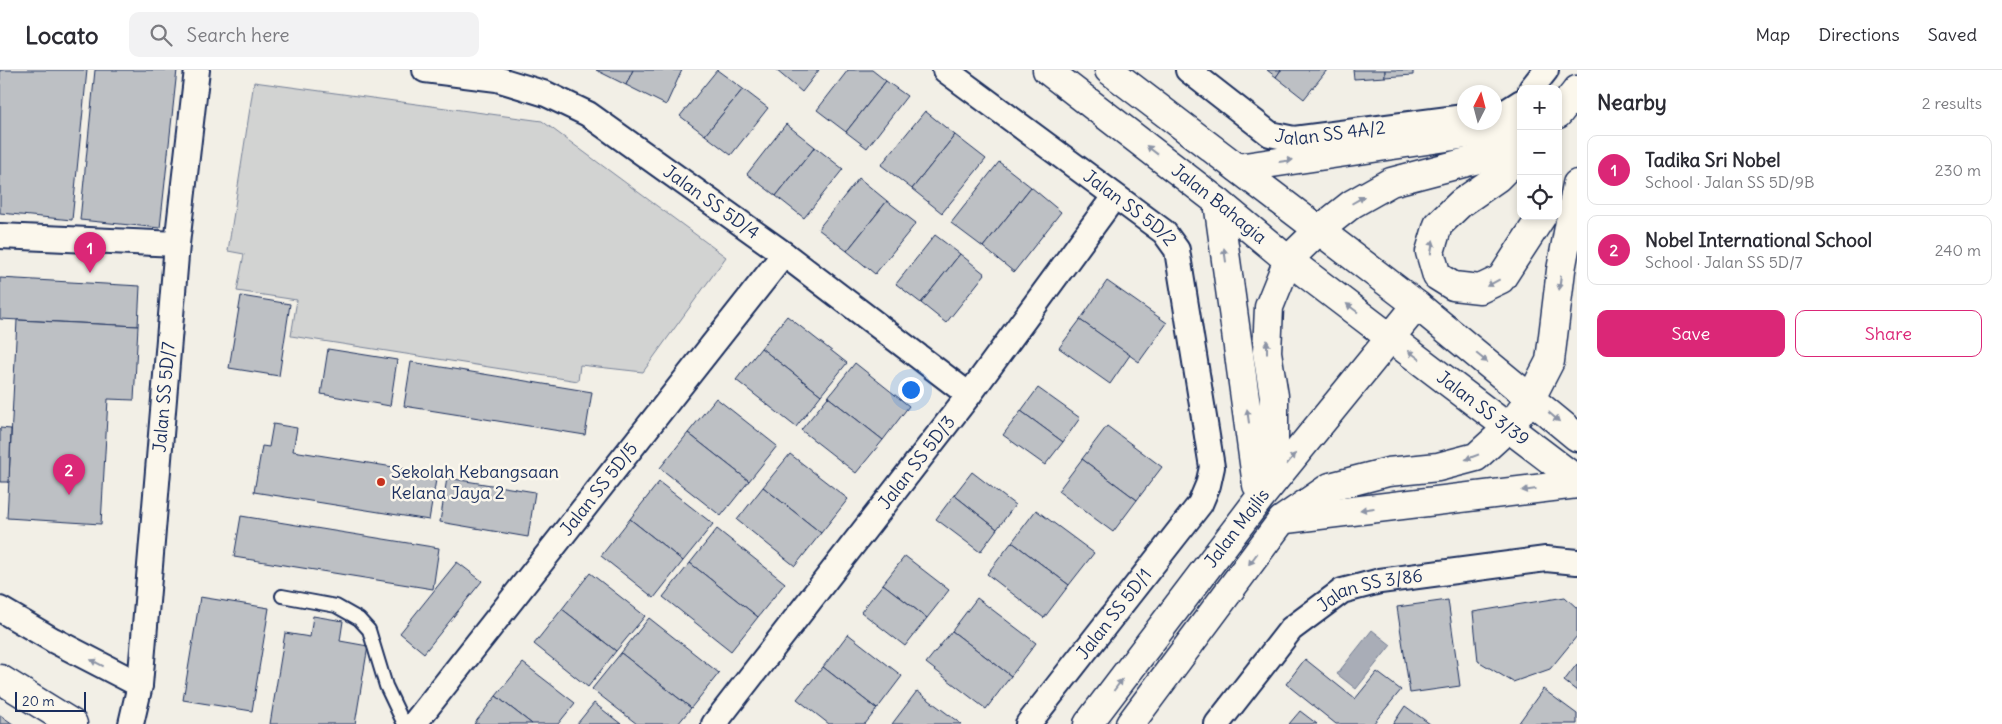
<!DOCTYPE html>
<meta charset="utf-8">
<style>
body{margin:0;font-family:Delius,sans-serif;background:#f2f2f3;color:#2b2b33}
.controls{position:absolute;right:15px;top:15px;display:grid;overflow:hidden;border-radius:10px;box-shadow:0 2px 8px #0003}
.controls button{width:45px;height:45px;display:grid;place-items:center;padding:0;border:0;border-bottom:1px solid #e1e1e2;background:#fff;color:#2b2b33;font:25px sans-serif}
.compass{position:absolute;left:1457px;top:15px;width:45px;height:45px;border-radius:50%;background:#fff;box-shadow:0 2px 8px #0003;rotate:6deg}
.scale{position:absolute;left:15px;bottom:12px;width:71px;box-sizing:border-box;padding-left:5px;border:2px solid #1b2f5e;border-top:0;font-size:14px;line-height:18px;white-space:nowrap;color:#1b2f5e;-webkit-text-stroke:4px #fbf7ec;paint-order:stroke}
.you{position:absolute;left:910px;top:319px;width:18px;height:18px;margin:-12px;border:4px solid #fff;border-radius:50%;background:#1a73e8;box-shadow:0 0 0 8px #1a73e833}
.badge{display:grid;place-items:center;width:32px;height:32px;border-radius:50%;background:#db2777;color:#fff;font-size:16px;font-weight:700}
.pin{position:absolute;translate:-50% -41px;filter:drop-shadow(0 1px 2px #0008)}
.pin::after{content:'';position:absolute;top:26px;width:18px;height:15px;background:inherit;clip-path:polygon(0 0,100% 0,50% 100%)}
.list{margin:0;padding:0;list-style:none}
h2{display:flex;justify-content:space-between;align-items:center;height:65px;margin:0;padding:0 20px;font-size:21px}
h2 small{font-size:16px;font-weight:400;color:#7c7c81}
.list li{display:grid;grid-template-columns:32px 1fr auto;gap:15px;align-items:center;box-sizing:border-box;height:70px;margin:0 10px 10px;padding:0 10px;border:1px solid #e1e1e2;border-radius:10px}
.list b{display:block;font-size:19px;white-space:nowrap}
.list p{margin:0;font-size:16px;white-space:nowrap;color:#7c7c81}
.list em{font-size:16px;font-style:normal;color:#7c7c81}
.actions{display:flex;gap:10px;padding:15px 20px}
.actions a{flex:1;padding:11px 0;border:1px solid #db2777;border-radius:10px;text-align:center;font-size:18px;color:#db2777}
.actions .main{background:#db2777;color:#fff}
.icon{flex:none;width:28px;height:28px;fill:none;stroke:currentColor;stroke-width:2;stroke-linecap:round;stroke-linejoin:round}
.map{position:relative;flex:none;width:1577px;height:654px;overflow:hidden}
header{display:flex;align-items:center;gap:30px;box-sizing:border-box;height:70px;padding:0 25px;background:#fff;border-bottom:1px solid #e1e1e2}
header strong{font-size:24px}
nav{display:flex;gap:28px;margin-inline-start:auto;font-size:18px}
.search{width:350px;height:45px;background:#f2f2f3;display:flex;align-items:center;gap:12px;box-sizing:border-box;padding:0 18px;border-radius:10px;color:#7c7c81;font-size:19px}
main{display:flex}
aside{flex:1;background:#fff}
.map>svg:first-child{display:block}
.green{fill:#d2d3d2;stroke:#768198}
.water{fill:#a9adb7;stroke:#707b93}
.building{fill:#bdc0c4;stroke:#1b2f5e}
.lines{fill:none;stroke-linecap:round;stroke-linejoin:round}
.lane-casing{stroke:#1b2f5e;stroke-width:16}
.street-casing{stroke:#1b2f5e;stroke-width:28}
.secondary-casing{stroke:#1b2f5e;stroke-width:31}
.lane{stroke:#fbf7ec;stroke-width:12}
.street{stroke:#fbf7ec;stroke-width:24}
.secondary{stroke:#fbf7ec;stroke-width:28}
.oneway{fill:#8b93a5}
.poi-dot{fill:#c8321e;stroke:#fbf7ec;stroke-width:2}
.labels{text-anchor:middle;stroke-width:5;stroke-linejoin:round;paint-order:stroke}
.street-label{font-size:18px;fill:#1b2f5e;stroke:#fbf7ec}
.poi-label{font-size:18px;fill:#1b2f5e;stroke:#fbf7ec;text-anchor:start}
</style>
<header>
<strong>Locato</strong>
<div class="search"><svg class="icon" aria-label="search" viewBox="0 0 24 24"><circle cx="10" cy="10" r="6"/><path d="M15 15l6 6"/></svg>Search here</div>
<nav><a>Map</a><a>Directions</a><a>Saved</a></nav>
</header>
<main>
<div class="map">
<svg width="1577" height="654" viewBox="0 0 1577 654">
<rect width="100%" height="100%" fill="#f2efe6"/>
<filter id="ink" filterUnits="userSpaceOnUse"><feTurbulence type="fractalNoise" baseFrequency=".02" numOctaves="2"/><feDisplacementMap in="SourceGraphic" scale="10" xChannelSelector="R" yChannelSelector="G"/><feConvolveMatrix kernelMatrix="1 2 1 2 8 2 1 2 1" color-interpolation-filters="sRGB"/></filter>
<g filter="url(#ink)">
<!-- green -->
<path class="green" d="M254 12 542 51 726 187 643 302 580 295 578 311 291 266 297 230 237 221 244 184 228 181Z"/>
<!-- water -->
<path class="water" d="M1372 560 1391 575 1356 619 1337 604Z"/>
<!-- building -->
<g class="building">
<path d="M0 0H87L72 150 0 143Z"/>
<path d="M95 0H177L160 158 80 150Z"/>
<path d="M596 0H633L626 15Z"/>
<path d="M633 0H682L666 35 626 15Z"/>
<path d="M717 0 743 19 705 65 680 46Z"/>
<path d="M776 0H819L802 22Z"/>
<path d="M848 0H872L886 11 846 62 817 40Z"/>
<path d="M1267 0H1281L1276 7Z"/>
<path d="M1281 0H1327L1304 29 1276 7Z"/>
<path d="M1353 0H1385V7L1354 9Z"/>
<path d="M1385 0H1413V5L1385 7Z"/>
<path d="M886 11 907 26 867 78 846 62Z"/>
<path d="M743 19 768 38 731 85 705 65Z"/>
<path d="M925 41 955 65 912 119 881 95Z"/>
<path d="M786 54 815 77 776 126 747 104Z"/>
<path d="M955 65 986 89 942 143 912 119Z"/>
<path d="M815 77 843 99 804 148 776 126Z"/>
<path d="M999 92 1031 117 983 177 951 153Z"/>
<path d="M859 108 887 131 847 181 818 159Z"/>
<path d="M1031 117 1061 142 1014 202 983 177Z"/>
<path d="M887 131 916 153 875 204 847 181Z"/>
<path d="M935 165 960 184 921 233 896 214Z"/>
<path d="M960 184 985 204 946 253 921 233Z"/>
<path d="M0 208 140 216 138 256 0 249Z"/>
<path d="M1107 211 1167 253 1139 292 1080 250Z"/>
<path d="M241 226 290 234 279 306 229 298Z"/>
<path d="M787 246 847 293 821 325 761 278Z"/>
<path d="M17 250 138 256 134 330 108 329 101 454 7 448Z"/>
<path d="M1080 250 1130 285 1110 314 1059 278Z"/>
<path d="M761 278 821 325 796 357 736 310Z"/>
<path d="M328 279 397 290 390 336 321 324Z"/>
<path d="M411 292 592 322 585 365 404 336Z"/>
<path d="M855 293 909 336 883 370 828 327Z"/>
<path d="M1038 318 1080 348 1063 372 1021 341Z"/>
<path d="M828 327 883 370 856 403 801 360Z"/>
<path d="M716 328 777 376 749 411 688 363Z"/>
<path d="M1021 341 1063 372 1045 395 1003 365Z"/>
<path d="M273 354 297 358 293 381 437 404 429 450 254 422 262 376 269 377Z"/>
<path d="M1107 356 1162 397 1137 430 1082 389Z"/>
<path d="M0 358 11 359 9 412H0Z"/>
<path d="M688 363 749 411 721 446 660 398Z"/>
<path d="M790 384 848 429 821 463 763 417Z"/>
<path d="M1082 389 1137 430 1113 462 1058 421Z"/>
<path d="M972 402 1015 435 997 459 954 425Z"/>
<path d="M447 408 535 422 528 467 440 452Z"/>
<path d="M659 412 713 454 683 491 630 449Z"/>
<path d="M763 417 821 463 795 496 737 450Z"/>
<path d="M954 425 997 459 980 482 936 449Z"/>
<path d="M1036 440 1094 483 1069 515 1012 472Z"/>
<path d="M241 446 439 478 433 519 234 487Z"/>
<path d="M630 449 683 491 654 528 601 486Z"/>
<path d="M717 459 785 513 758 547 690 493Z"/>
<path d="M1012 472 1069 515 1044 548 987 504Z"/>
<path d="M905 486 949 520 927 548 883 514Z"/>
<path d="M457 492 482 511 424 583 400 563Z"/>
<path d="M690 493 758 547 731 581 663 527Z"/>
<path d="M590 503 645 546 616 581 562 539Z"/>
<path d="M883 514 927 548 905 576 861 542Z"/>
<path d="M200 527 269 538 252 641 183 630Z"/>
<path d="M1565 527 1577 538V566L1550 599 1513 612 1478 591 1473 542Z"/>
<path d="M977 528 1036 573 1011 606 952 561Z"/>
<path d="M1448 530 1460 616 1410 623 1397 537Z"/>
<path d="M562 539 616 581 588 617 534 574Z"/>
<path d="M313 546 343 551 340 571 368 576 355 654H270L285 563 310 567Z"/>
<path d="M649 548 719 603 691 638 621 583Z"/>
<path d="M952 561 1011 606 986 639 926 593Z"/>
<path d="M848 564 902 606 877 639 823 597Z"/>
<path d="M621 583 691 638 678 654H637L592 619Z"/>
<path d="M1305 589 1355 629 1377 602 1401 620 1373 654H1336L1286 614Z"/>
<path d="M523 593 575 633 558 654H532L496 626Z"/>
<path d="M1577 594V621L1564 611Z"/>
<path d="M823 597 877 639 865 654H829L797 629Z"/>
<path d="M1543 619 1577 644V654H1518Z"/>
<path d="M917 621 961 654H892Z"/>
<path d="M496 626 532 654H474Z"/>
<path d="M594 633 621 654H577Z"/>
<path d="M1405 636 1430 654H1393Z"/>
<path d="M1300 641 1317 654H1289Z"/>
<path d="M0 645 13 654H0Z"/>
</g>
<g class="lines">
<!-- lane casing -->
<g class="lane-casing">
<path id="lane" d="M282 526 336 536 359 549 369 560 386 616 404 654"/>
</g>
<!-- street casing -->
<g class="street-casing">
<g id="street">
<path id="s1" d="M425 0 497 9 546 24 588 44 784 184 969 325"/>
<path id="s2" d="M945 0 1164 162 1177 180 1212 397 1208 415 1200 434 1028 654"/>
<path id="s3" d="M1188 0 1270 64 1294 69 1464 47"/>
<path d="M1531 19 1546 0"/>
<path d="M1494 43 1507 41 1521 32"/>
<path d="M0 166 177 174"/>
<path d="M0 539 53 570 140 615"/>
<path id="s4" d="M131 654 140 615 177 174 197 0"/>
<path id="s5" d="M414 654 784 184"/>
<path id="s6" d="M714 654 969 325 1114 127"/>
<path id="s7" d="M1217 654 1291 559 1342 521 1380 511 1546 489 1577 492"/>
</g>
</g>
<!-- secondary casing -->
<g class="secondary-casing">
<g id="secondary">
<path id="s8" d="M1047 0 1218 132 1288 190 1577 410"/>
<path d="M1109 0 1417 235 1577 367"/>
<path d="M1558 44 1577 20"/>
<path d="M1521 84 1497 108 1461 133 1438 155 1430 182 1437 206 1453 216 1480 219 1501 209 1542 146"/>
<path d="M1238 98 1521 56"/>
<path d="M1218 132 1257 415"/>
<path d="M1261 420 1274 371V326L1267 282 1269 237 1288 190 1319 160 1352 134 1391 112 1486 87 1521 69"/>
<path d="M1286 449 1577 414"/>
<path d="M0 609 73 654"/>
<path id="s9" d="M1088 654 1259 429 1417 235"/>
<path d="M1130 654 1282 450 1330 417 1388 402 1438 397 1476 387 1509 357 1531 328 1550 291 1561 200 1577 114"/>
</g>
</g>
<!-- lane -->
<use href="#lane" class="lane"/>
<!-- street -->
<use href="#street" class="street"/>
<!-- secondary -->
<use href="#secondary" class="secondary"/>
</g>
<!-- one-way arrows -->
<defs><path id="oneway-solid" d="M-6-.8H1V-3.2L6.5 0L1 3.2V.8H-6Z" transform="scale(1.25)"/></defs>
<g class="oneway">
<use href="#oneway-solid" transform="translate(1152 80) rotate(-142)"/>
<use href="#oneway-solid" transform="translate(1286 91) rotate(-8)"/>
<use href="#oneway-solid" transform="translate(1358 130) rotate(-30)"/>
<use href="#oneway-solid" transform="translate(1432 177) rotate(-80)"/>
<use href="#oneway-solid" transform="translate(1225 185) rotate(-98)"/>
<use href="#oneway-solid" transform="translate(1493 213) rotate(152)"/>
<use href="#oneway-solid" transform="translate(1560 213) rotate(97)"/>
<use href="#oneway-solid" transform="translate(1352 238) rotate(-143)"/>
<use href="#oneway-solid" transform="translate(1267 277) rotate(-90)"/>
<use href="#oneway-solid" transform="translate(1414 285) rotate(-143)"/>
<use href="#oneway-solid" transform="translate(1482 288) rotate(39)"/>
<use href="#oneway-solid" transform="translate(1248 346) rotate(-98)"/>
<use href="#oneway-solid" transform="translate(1554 347) rotate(41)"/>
<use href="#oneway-solid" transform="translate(1472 387) rotate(159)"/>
<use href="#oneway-solid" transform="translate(1291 389) rotate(-51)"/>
<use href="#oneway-solid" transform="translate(1529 420) rotate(173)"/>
<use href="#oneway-solid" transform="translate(1367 439) rotate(173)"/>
<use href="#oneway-solid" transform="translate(1253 489) rotate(127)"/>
<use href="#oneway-solid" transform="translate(97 593) rotate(-153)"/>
<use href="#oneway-solid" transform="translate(1118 615) rotate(-53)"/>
</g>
</g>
<!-- markers -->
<circle class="poi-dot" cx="381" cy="412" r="5"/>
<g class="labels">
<!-- street labels -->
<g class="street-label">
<text dy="6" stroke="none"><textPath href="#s3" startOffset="165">Jalan SS 4A/2</textPath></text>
<text dy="6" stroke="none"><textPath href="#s1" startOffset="322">Jalan SS 5D/4</textPath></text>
<text dy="6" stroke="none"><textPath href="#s8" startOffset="218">Jalan Bahagia</textPath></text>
<text dy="6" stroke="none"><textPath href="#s2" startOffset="231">Jalan SS 5D/2</textPath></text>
<text dy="6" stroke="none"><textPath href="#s4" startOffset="329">Jalan SS 5D/7</textPath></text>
<text dy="6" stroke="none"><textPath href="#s8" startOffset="552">Jalan SS 3/39</textPath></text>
<text dy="6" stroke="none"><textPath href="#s6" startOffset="331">Jalan SS 5D/3</textPath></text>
<text dy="6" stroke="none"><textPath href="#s5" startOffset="299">Jalan SS 5D/5</textPath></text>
<text dy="6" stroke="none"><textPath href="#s9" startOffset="246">Jalan Majlis</textPath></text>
<text dy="6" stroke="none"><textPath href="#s7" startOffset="211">Jalan SS 3/86</textPath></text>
<text transform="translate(1114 544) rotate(-52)" y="6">Jalan SS 5D/1</text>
</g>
<!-- poi labels -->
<g class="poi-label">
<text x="391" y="408">Sekolah Kebangsaan<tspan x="391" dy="21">Kelana Jaya 2</tspan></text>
</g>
</g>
</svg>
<div class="controls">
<button>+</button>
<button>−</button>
<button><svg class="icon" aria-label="locate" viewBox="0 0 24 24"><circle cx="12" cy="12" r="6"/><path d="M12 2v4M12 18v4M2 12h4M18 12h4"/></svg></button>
</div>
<svg class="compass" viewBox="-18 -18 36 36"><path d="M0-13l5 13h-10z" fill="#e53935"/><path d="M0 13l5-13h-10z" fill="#7c7c81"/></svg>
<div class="scale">20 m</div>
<div class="you"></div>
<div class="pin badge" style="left:90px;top:203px">1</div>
<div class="pin badge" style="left:69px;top:425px">2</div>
</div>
<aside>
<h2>Nearby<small>2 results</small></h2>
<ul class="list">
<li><span class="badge">1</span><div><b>Tadika Sri Nobel</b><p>School · Jalan SS 5D/9B</p></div><em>230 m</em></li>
<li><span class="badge">2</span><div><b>Nobel International School</b><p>School · Jalan SS 5D/7</p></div><em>240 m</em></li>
</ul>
<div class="actions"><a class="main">Save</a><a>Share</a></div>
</aside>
</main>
